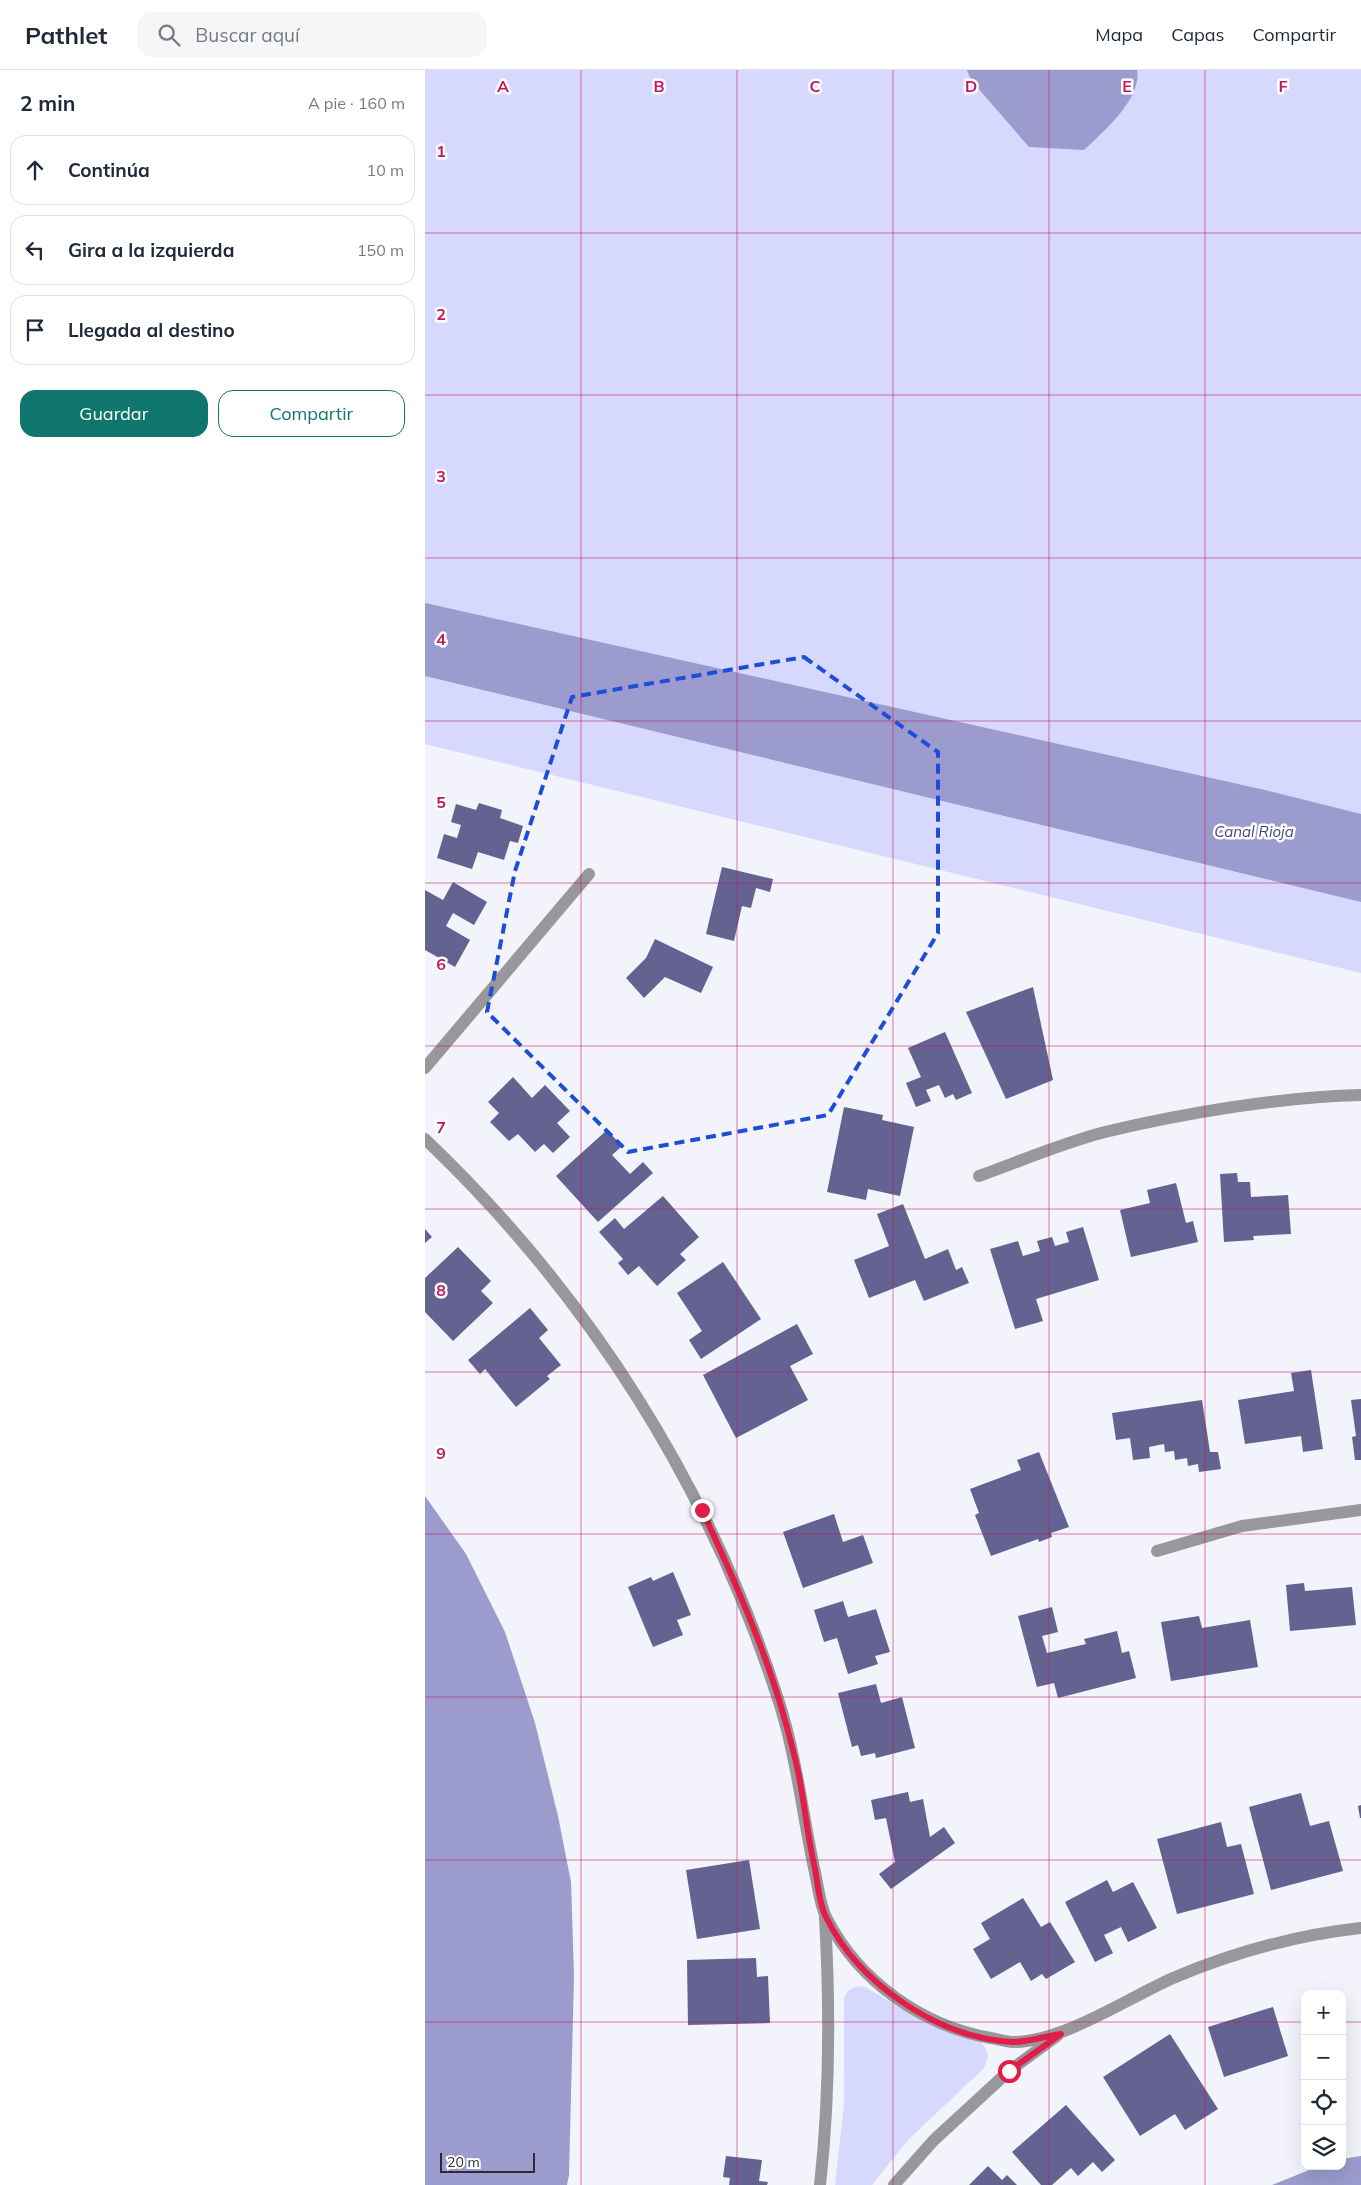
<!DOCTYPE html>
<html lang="es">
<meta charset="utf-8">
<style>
body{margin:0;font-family:Mulish,sans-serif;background:#f6f6f7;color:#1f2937}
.controls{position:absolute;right:15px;bottom:15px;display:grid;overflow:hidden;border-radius:10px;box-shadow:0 5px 20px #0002}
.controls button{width:45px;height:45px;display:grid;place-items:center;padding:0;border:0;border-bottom:1px solid #e0e1e3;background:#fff;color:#1f2937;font:25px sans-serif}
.scale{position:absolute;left:15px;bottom:12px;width:95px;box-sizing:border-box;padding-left:5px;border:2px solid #2c2c2f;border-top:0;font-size:14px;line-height:18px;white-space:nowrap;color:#2c2c2f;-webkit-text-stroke:4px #fff;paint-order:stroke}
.stop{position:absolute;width:15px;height:15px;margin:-11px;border:4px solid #e11d48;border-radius:50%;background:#fff}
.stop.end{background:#e11d48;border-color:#fff;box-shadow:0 1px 5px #0008}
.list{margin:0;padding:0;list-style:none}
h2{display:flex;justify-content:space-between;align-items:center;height:65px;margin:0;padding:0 20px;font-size:21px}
h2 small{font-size:16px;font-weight:400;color:#747a83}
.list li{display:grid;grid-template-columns:32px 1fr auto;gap:15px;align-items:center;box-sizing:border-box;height:70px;margin:0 10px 10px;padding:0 10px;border:1px solid #e0e1e3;border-radius:15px}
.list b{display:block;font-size:19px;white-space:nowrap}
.list em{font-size:16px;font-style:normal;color:#747a83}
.actions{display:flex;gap:10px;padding:15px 20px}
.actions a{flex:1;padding:11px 0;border:1px solid #0f766e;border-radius:15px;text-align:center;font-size:18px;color:#0f766e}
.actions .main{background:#0f766e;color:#fff}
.icon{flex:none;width:28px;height:28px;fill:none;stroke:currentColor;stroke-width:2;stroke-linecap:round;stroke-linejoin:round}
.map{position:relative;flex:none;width:936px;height:2115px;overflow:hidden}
header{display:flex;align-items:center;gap:30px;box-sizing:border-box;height:70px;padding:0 25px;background:#fff;border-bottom:1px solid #e0e1e3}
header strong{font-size:24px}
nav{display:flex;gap:28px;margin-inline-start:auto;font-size:18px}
.search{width:350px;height:45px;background:#f6f6f7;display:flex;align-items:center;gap:12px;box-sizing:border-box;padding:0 18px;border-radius:15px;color:#747a83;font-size:19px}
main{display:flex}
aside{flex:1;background:#fff}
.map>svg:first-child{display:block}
.green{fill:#d7d8fd}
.water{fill:#9b9bcd}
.building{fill:#636291}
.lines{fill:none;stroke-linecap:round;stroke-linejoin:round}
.minor{stroke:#98989b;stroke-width:12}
.route{stroke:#e11d48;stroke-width:6}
.marked{fill:none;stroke:#1d4ed8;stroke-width:4;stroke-dasharray:10 6;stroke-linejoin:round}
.grid{fill:none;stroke:#c2185b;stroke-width:1;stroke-opacity:0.55}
.labels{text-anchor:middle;stroke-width:5;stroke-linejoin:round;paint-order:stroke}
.water-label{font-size:15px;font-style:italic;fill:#484383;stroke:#fff}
.grid-label{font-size:16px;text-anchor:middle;font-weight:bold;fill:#c2185b;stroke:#fff;stroke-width:5;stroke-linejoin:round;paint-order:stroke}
</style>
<header>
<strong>Pathlet</strong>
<div class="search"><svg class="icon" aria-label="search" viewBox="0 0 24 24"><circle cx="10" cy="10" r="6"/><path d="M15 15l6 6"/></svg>Buscar aquí</div>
<nav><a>Mapa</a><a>Capas</a><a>Compartir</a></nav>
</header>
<main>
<aside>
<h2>2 min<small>A pie · 160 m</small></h2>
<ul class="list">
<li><svg class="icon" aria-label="ahead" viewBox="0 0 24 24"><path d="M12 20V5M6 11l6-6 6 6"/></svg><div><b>Continúa</b></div><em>10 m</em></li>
<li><svg class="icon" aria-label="left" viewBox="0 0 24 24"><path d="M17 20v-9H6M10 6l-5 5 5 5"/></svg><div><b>Gira a la izquierda</b></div><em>150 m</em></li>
<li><svg class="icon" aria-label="arrive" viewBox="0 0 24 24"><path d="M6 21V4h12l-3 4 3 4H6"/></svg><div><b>Llegada al destino</b></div></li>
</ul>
<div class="actions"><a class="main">Guardar</a><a>Compartir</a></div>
</aside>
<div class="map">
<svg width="936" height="2115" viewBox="0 0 936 2115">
<rect width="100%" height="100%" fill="#f3f3fb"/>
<!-- green -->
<g class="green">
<path d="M0 0H936V903L0 674Z"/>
<path d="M432 1916 440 1917 491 1947 555 1971C564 1980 565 1988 558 1999L483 2070 447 2115H410L419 2034V1927L424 1920Z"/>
</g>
<!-- water -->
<g class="water">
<path d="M542 0H712C717 29 678 62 659 80L604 77 546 10Z"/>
<path d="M0 533 840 720 936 744V832L0 606Z"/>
<path d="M0 1426 41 1484 80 1562 110 1653 133 1746 146 1812 149 1906 144 2105 142 2115H0Z"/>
<path d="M936 2086V2115H847L894 2096H917V2089Z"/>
</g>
<!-- building -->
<g class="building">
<path d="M54 733 77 740 75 748 98 756 93 773 85 771 79 790 53 782 47 799 12 788 19 764 32 768 36 755 26 752 31 734 51 740Z"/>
<path d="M297 797 348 809 345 822 331 818 326 838 317 836 309 871 281 864Z"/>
<path d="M28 812 62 832 49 855 28 843 21 856 45 870 30 897 0 880V820L18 830Z"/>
<path d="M230 869 288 897 276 923 240 907 219 928 201 908 221 888Z"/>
<path d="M608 917 628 1010 581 1029 541 942Z"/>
<path d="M520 962 547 1023 531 1030 528 1024 520 1028 514 1015 501 1020 506 1031 491 1037 481 1013 496 1007 483 978Z"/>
<path d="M88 1007 107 1028 120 1015 145 1041 132 1053 145 1067 128 1083 119 1074 110 1082 93 1064 84 1071 65 1052 74 1043 63 1032Z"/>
<path d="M419 1037 458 1045 457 1050 489 1057 475 1126 443 1119 441 1130 402 1122Z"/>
<path d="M182 1060 197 1076 187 1085 205 1104 218 1092 228 1103 173 1152 131 1106Z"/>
<path d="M812 1103 813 1112H825L826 1127 863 1125 866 1164 828 1166 829 1170 799 1172 795 1104Z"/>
<path d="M751 1113 761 1153 768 1151 773 1172 706 1187 695 1140 725 1133 722 1120Z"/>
<path d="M238 1126 274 1167 255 1184 261 1190 232 1216 214 1196 203 1205 193 1193 198 1189 174 1162 190 1148 199 1159Z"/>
<path d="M478 1134 500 1189 523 1179 531 1200 537 1197 544 1213 499 1231 490 1210 444 1228 429 1190 464 1176 452 1144Z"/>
<path d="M658 1157 674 1210 611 1229 618 1251 590 1259 565 1179 593 1171 598 1186 615 1181 612 1171 627 1167 630 1176 644 1172 641 1162Z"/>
<path d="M0 1159 7 1167 0 1173Z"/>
<path d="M33 1177 66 1211 56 1221 68 1233 28 1271 0 1242V1208Z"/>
<path d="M298 1192 336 1249 276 1289 264 1270 277 1261 252 1223Z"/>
<path d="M105 1238 123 1260 114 1268 136 1295 122 1306 125 1309 91 1337 60 1299 55 1304 43 1290Z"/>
<path d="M372 1254 388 1284 365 1296 383 1330 311 1368 278 1305Z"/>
<path d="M886 1300 898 1379 878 1382 876 1366 820 1374 813 1330 869 1321 866 1303Z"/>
<path d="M936 1329V1390H930L927 1367 931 1366 926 1330Z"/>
<path d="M777 1330 785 1382H793L796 1399 774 1402 773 1394 763 1396 762 1388 750 1390 749 1381 740 1382 739 1374 724 1377 725 1388 708 1390 705 1368 691 1370 687 1343Z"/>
<path d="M614 1382 644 1457 626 1463 627 1467 614 1472 613 1469 566 1486 550 1445 554 1443 545 1419 596 1400 592 1390Z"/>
<path d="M409 1444 418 1472 438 1465 448 1493 378 1518 358 1462Z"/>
<path d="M248 1502 266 1545 252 1550 258 1565 228 1577 203 1517 226 1507 228 1511Z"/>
<path d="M879 1513 880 1521 927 1517 931 1555 865 1561 861 1515Z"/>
<path d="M418 1531 423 1547 451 1539 465 1582 450 1586 453 1594 423 1604 412 1568 399 1572 389 1540Z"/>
<path d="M627 1537 633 1562 617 1566 622 1583 661 1574 659 1569 692 1561 697 1583 704 1581 711 1608 633 1628 629 1613 612 1617 593 1546Z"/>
<path d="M774 1546 777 1558 825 1550 833 1597 746 1611 736 1552Z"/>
<path d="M451 1614 456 1633 477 1627 490 1678 451 1688 450 1683 436 1686 433 1675 427 1677 413 1623Z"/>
<path d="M483 1722 485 1732 498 1729 505 1767 519 1757 530 1773 466 1819 454 1804 470 1792 461 1748 450 1750 446 1730Z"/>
<path d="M876 1723 885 1756 904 1751 918 1801 846 1820 824 1737Z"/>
<path d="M936 1735V1748H935L933 1736Z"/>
<path d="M796 1752 802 1777 816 1774 829 1824 752 1844 732 1769Z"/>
<path d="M324 1790 335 1859 272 1869 261 1800Z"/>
<path d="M682 1810 688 1822 708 1812 732 1858 703 1872 696 1857 679 1865 688 1883 670 1892 640 1832Z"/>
<path d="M598 1828 616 1857 625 1852 650 1892 621 1909 617 1904 606 1911 595 1892 566 1909 548 1879 565 1869 556 1853Z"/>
<path d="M331 1888 332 1907 343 1906 345 1953 263 1955 262 1890Z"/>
<path d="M848 1937 863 1986 799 2007 783 1957Z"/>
<path d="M745 1964 793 2039 760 2060 750 2044 715 2066 678 2007Z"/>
<path d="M641 2035 690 2090 677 2102 668 2092 653 2106 646 2098 627 2115H616L587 2082Z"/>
<path d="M301 2086 337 2090 334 2111 343 2112 342 2115H304L305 2108 298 2107Z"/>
<path d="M563 2096 577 2110 582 2105 592 2115H544Z"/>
</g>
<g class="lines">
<!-- minor -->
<g class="minor">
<path d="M0 998 164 804"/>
<path d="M0 1069C163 1224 284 1415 353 1629 371 1684 377 1741 389 1798 393 1814 394 1834 402 1849 434 1911 497 1956 566 1968 573 1969 581 1972 588 1972 638 1972 701 1929 748 1908 807 1883 872 1865 936 1858"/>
<path d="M554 1106C596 1091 637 1073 680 1062 759 1043 855 1027 936 1025"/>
<path d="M732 1481 817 1456 936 1440"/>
<path d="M395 2115C405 2026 405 1937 400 1848"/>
<path d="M469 2115 509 2070 584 2001 632 1966"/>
</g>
</g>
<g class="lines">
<!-- route -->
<path class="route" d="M277 1440C306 1503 335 1567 355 1633 362 1657 369 1682 374 1706 380 1737 383 1769 390 1799 393 1814 394 1834 401 1847 434 1914 513 1968 588 1972 603 1972 621 1966 636 1964L584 2001"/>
</g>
<!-- marked area -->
<path class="marked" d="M379 587 513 682V863L403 1045 203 1082 62 942 90 801 147 627Z"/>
<!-- grid -->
<path class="grid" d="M156 0V2115M312 0V2115M468 0V2115M624 0V2115M780 0V2115M0 163H936M0 325H936M0 488H936M0 651H936M0 813H936M0 976H936M0 1139H936M0 1302H936M0 1464H936M0 1627H936M0 1790H936M0 1952H880M917 1952H936"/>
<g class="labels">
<!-- water labels -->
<g class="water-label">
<text x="829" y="767">Canal Rioja</text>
</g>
</g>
<g class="grid-label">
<text x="78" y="22">A</text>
<text x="234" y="22">B</text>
<text x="390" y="22">C</text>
<text x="546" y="22">D</text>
<text x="702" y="22">E</text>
<text x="858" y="22">F</text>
<text x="16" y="87">1</text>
<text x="16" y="250">2</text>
<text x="16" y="412">3</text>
<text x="16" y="575">4</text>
<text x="16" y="738">5</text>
<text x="16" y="900">6</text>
<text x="16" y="1063">7</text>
<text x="16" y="1226">8</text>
<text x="16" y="1389">9</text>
</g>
</svg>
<div class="controls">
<button>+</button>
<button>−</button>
<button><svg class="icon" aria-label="locate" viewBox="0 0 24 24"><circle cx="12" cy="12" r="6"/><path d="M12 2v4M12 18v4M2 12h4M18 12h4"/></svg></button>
<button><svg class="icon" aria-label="layers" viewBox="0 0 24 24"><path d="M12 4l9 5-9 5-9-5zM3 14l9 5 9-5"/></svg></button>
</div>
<div class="scale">20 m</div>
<div class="stop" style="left:584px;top:2001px"></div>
<div class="stop end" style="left:277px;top:1440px"></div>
</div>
</main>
